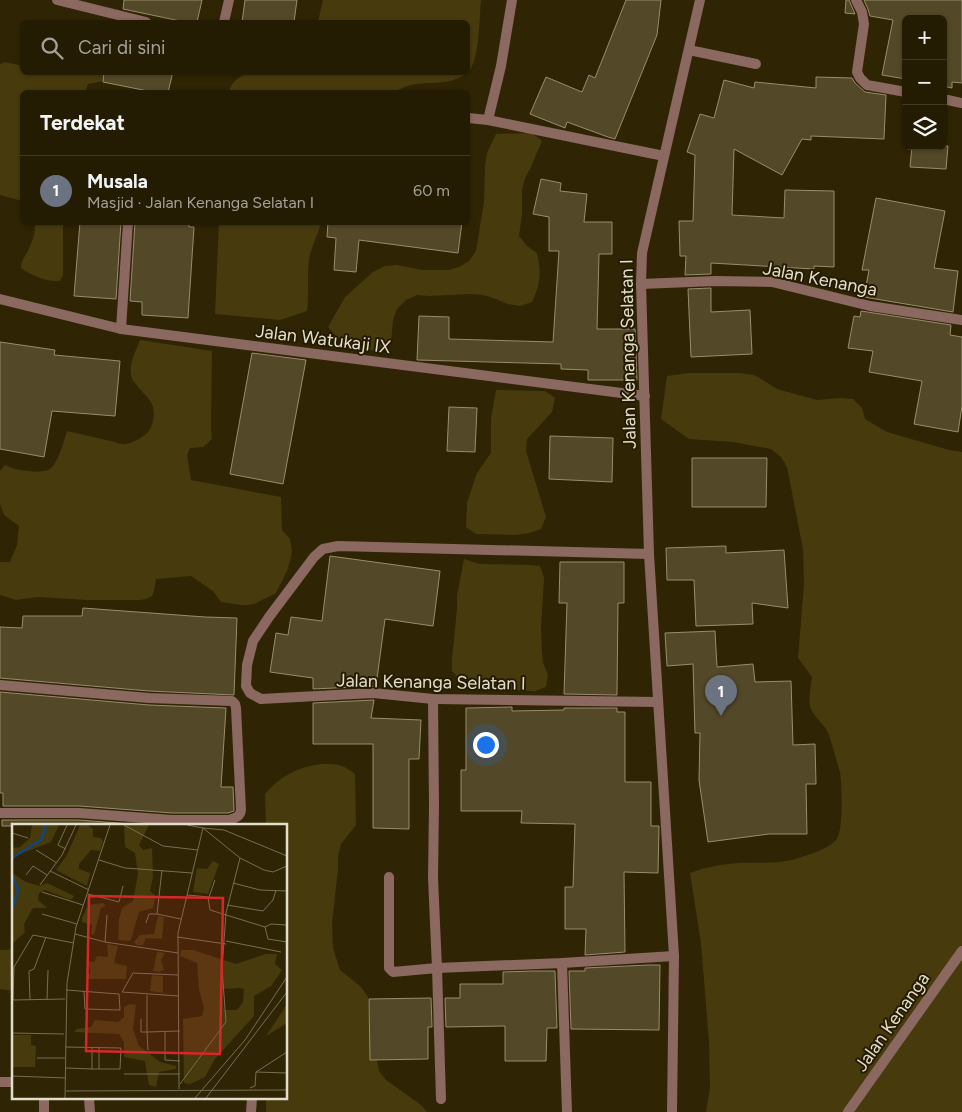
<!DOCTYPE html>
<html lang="id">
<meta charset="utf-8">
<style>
body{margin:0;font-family:Figtree,sans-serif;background:#2b250d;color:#f1f3f6}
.controls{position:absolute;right:15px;top:15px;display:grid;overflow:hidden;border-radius:8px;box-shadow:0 1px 4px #0004}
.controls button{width:45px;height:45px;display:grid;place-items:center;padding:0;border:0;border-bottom:1px solid #403a25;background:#231c03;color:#f1f3f6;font:25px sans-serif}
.you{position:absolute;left:485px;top:744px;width:18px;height:18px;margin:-12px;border:4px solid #fff;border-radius:50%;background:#1a73e8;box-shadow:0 0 0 8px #1a73e833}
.badge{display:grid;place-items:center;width:32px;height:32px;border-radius:50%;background:#8c9099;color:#fff;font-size:16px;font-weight:700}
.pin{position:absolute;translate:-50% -41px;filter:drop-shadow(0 1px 2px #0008)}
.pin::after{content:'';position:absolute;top:26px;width:18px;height:15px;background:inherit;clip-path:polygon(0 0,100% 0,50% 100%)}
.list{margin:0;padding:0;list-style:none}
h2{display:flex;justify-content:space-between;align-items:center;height:65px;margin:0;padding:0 20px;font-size:21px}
h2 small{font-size:16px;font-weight:400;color:#a3a19a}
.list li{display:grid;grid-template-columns:32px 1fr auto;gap:15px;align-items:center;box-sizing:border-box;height:70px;padding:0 20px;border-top:1px solid #403a25}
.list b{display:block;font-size:19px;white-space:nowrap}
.list p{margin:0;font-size:16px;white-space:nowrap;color:#a3a19a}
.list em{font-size:16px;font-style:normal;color:#a3a19a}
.icon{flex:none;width:28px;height:28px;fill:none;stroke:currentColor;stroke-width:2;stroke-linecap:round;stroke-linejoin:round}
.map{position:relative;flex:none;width:962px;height:1112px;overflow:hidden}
.search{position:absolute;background:#231c03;box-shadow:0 1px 4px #0004;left:20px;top:20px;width:450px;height:55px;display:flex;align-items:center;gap:12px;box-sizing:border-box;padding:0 18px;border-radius:8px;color:#a3a19a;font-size:19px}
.panel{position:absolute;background:#231c03;box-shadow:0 1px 4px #0004;left:20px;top:90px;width:450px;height:135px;border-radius:8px}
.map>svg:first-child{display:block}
.green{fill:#473a0d}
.building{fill:#534828;stroke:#998d6b}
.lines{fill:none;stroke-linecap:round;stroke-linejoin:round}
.street{stroke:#8b6860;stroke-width:10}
.labels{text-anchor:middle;stroke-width:4;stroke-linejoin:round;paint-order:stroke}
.street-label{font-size:18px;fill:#e3ddcb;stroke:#251b00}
.inset-river{fill:none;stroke:#10467c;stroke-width:2.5}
.inset-road{fill:none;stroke:#776f54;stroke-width:1}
.view{fill:#d62828;fill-opacity:0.15;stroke:#d62828;stroke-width:2.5}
.inset-edge{fill:none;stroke:#e3ddcb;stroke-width:2.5}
</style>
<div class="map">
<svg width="962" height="1112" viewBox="0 0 962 1112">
<rect width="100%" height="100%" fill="#2f2504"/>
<!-- green -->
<g class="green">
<path d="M323 0H481C479 18 480 60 468 72V22H318Z"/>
<path d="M6 62 22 66V72L127 73 124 77 88 84 85 92H22V201L0 195V64Z"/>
<path d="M467 72C455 85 432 82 416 84 408 85 400 89 393 92H229C231 82 239 76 249 73Z"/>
<path d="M532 133 542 141 531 167 525 178 522 190V214L519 236 527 246 537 253C541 272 541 284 532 302L520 306 508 304 496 299 483 295 472 294 429 296 417 295 406 300 397 309 393 320 391 343 380 350H355L344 344 328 327 345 297 373 272 385 266 397 265 422 270H448L459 267 469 261 476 251 484 202 485 165 487 153 496 134Z"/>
<path d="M35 223H63V275L60 281C46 282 33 276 21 268 21 259 27 255 30 246 34 239 35 231 35 223Z"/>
<path d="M219 223H321C318 235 311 247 309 260 307 277 309 294 307 311L280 320 215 314Z"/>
<path d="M140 340 212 351 211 428 212 439 203 447 190 448 187 455 191 480 281 497 282 530 290 539 292 551 291 558 287 571 276 593 254 604 248 605H241L221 602 213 591 191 576 156 579 154 591 152 596 146 599 140 600H88L37 597 16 600 0 595V562H10L17 545 19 526 4 515 0 504V471L5 465C12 469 20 470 28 471 34 472 43 472 48 470 58 466 64 440 67 431L115 442C123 446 129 444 137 440 146 435 151 431 153 421 157 401 146 398 136 384 133 381 131 378 131 374 129 363 136 351 140 340Z"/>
<path d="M689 373H739L754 375 766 382 777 389 817 400 840 398 853 399 862 408 865 419 887 432 949 450 962 452V1112H706L710 1088 709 1042 701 943 690 873C706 867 722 864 739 863 756 862 774 864 792 860 805 856 827 850 836 840 844 830 842 785 840 772 837 763 831 737 826 729 822 723 815 717 812 711 807 703 811 686 812 677L798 658 804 584 803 549 787 467 781 457 771 449 733 442 689 439 661 419 667 376Z"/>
<path d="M496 390 545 391 555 398 552 412 527 439 526 451 546 517 541 529 529 533 516 535 476 534 466 527 467 503 477 473 491 453V418Z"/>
<path d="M464 559 479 564 529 565 540 566 544 577 541 628 542 652 543 663 548 675 546 687 535 691 509 690 484 683 460 680 452 671V659L457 609V596Z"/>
<path d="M321 764C337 764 342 764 355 774L356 825 341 844 338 856V869L332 924 333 948 340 970 361 987 368 997 369 1022 379 1071 386 1080 421 1105 427 1112H266V1098H286V826H266L265 794C280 776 298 767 321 764Z"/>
<path d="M14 947V991L0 989V950H8Z"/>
</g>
<!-- building -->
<g class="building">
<path d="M124 0H202L197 22H185L123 9Z"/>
<path d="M245 0H297L294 22H242Z"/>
<path d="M626 0H661L657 35 615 139 608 137 567 122 565 128 530 114 546 77 582 92 589 75 595 78Z"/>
<path d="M846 0H849L855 14 845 13Z"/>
<path d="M864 0H962V83L952 82V88L943 86V19H906V79L882 75 893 20 870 16 868 9Z"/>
<path d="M104 72H173L168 92H153L103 82Z"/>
<path d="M816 77 852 78 855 83 865 92 886 95 884 139 811 136V140L802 139 782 175 734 149 732 215 784 218 785 190 834 191V267L814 266V269L711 263V274L685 275 686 256H680L679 221H693L695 155 687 152 700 114 714 118 724 80 754 88 755 82 816 88Z"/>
<path d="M912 146H948L946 169 910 167Z"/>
<path d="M541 179 561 183 560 191 587 194 584 222H612V254H599L597 329H635L637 380H588V370L561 369V364L417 360 419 316 449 317V339L553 342 559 251H549V217L533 214Z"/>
<path d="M876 198 945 211 934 268 958 271 953 312 864 297 869 270H862Z"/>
<path d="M80 222H121L116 299 74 296Z"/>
<path d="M135 222H189V227H194L188 318 142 315V302L130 301Z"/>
<path d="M328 222H462L458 253 359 240 356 272 334 270 336 238 327 237Z"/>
<path d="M711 288V312L750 310 752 354 691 357 688 289Z"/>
<path d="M861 311 951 325 950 335 962 337V406L958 432 914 424 922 381 869 372 873 351 848 348 854 316 860 317Z"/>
<path d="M0 342 55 350 54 355 120 361 115 416 52 411 44 457 0 449Z"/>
<path d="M252 353 306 360 283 484 230 474Z"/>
<path d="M449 407 477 408 475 452 447 451Z"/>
<path d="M550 436 613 438 612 482 549 479Z"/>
<path d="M692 458H767L766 507H692Z"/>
<path d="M726 546V553L784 550 788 608 752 603 753 624 696 626 694 580H667L666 548Z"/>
<path d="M330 556 440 571 433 626 385 619 376 686 313 689V678L270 672 276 633 288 635 291 617 322 621Z"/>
<path d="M560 562H624V603H618L617 695 564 694 567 603H559Z"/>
<path d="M83 608 205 617 237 618 234 695 149 691 0 678V627L22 628 23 616H82Z"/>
<path d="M715 631 717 667 753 664 755 682 791 681 793 745 815 744 816 784H806L807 834H769L708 842 699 780 700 733H695L693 664 667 666 665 633Z"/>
<path d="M0 692 149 705 226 708 221 787H233L234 811 228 813H172L79 806H3V793H0Z"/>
<path d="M374 700 371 718 421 720 419 759H409V829L373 828V744H313V703Z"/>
<path d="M512 707V711L564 710V708H617V712H625V782H651V826H659V827L658 873 624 872 625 952 585 955 586 929H565V887H573L575 824 521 823 522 811H461V770H466V708Z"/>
<path d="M2 820H79L157 826H2Z"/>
<path d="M648 965H660L659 1030 571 1029 569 971H585V968Z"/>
<path d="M533 971H555L557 1028H547L546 1061H505V1026L446 1027 445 998H460V984H503V972Z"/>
<path d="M431 998 432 1027H428V1059L370 1060 369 999Z"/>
</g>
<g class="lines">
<!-- street -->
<g class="street">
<path d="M57 0 146 22"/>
<path d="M512 0 501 66 488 120 664 156"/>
<path d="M856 0 862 12 864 24 857 72 860 78 867 85 906 92"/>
<path d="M224 22 229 0"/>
<path d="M689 50 756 64"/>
<path d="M943 99 962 103"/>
<path d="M468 118 488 120"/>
<path d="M641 284 715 281 772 282 870 306 962 320"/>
<path d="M0 299 121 329 645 396"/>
<path d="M121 329 128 222"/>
<path d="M649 554 338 546 323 549 314 557 269 617 253 641 247 665 246 686 250 693 261 699 373 693 433 699 658 702"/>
<path d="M0 685 149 698 232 701 235 704 236 708 241 810C240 817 235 818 229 820H172L79 813H0"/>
<path d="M433 699 434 806 433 878 437 968 562 963 674 956"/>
<path d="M389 877V968L393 972 437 968 441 1099"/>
<path d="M562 963 567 1112"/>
<path d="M0 1082H14"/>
<path d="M89 1098 90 1112"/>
<path d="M44 1112V1098"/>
<path d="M251 1112 252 1098"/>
<path d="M672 1112 674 956 649 554 641 284 642 253 700 0"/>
<path d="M848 1112 962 951"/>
</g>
</g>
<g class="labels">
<!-- street labels -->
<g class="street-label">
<text transform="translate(820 279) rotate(11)" y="6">Jalan Kenanga</text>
<text transform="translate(323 339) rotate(7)" y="6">Jalan Watukaji IX</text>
<text transform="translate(628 354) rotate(-91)" y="6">Jalan Kenanga Selatan I</text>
<text transform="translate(431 682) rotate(1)" y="6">Jalan Kenanga Selatan I</text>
<text transform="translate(892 1022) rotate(-55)" y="6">Jalan Kenanga</text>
</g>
</g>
<!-- overview -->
<g transform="translate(12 824)">
<rect width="275" height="275" fill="#2f2504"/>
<path d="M20 1H47L39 18 0 33V24L8 23 18 14ZM68 1H76L81 5V13L89 14 91 18 88 27 79 26 67 40V45L78 49 75 62 44 46 55 31ZM112 1H137L127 21 131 26 140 24 141 53 138 67 144 72 141 84 127 88 119 116 115 117 106 116 107 95 110 84 121 77 126 50 123 29 113 23ZM201 37 207 40 196 70 181 68 185 44 195 45ZM0 49 14 58 28 62 35 59 62 72 59 76 33 66 27 69 26 76 35 84H21L12 100 13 108 0 120ZM91 79 94 82 89 84 82 111 79 110 80 101 70 98V94L76 81ZM146 92 152 93 150 115 134 114 131 121H124L122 118 128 111 142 110ZM95 120 106 122 102 139 115 142 114 155H74L78 148 76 137 82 138 85 132 96 133ZM169 126H181L224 140 254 130H265L263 140 270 146 259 162 242 172V192L203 235 193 253 178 260 172 259 171 195 190 192 192 184 187 166 185 139 168 132ZM228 164 232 165 231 178 225 186H212L210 165ZM145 128 153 129 149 136 152 146 147 148 141 147ZM140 151 151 152V169L138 167ZM118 180 124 181 121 205 127 222 148 238 164 242V245L147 248 144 263 137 261 133 237 112 233V218L107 210 62 208 65 205 79 203 83 196 106 198 112 193V183ZM275 180V199L254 212 268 191ZM0 211H19V221L24 222 23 243H0Z" fill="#473a0d" fill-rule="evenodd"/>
<path class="inset-river" d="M0 34 29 16 34 1M0 51 6 65 0 88"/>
<path class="inset-road" d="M112 1 151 22 186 26M175 1 191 4 228 34 252 46 261 48 275 42M0 9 16 14M54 25 46 21 55 1M24 26 45 39M87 36 113 44 180 49M150 46 145 90 169 95M38 47 77 66M14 51 21 42 35 51M221 59 248 66 275 67M28 61 50 31 64 1M30 68 71 81M76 70 107 78 111 62M175 71 197 73 203 56M196 73 198 86 253 103 256 115 275 118M215 81 251 87 261 76 264 66M30 90 65 100M134 99 137 90H145M253 103 259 100 275 101M63 110 93 118 166 129M165 113 214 120M214 117 269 128M93 118 95 91M166 151 121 149 110 168 167 172M54 166 107 170 108 186 73 185 72 167M135 171V208L168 207M0 176 53 175M1 176 2 143 21 111 62 119M18 176 17 147 22 145 34 113M35 176 36 146M129 195V208H135L136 226M153 208V236L168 237M0 209 52 210M53 223 109 224 108 245H80M275 228 244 248 275 249M25 234H53M54 244 80 245V223M87 245V223M112 250H168M0 252 54 254M168 260 214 198 210 145 214 89 228 34M238 264 243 262 244 248M167 265 166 109 191 4 212 6 275 32M54 267 275 266M53 274 55 159 64 103 98 1M183 274 233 216 275 153M194 274 275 168"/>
<path class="view" d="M77 72 211 74 208 230 74 227Z"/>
<rect width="275" height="275" class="inset-edge"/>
</g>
</svg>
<div class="controls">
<button>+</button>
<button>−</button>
<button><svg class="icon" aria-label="layers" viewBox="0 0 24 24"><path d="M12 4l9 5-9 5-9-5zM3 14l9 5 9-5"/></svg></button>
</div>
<div class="you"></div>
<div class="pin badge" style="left:721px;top:716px;background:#6b7280">1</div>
<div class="search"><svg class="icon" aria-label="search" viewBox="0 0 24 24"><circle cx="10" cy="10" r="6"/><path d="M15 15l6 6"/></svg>Cari di sini</div>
<section class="panel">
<h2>Terdekat<small></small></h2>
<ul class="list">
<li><span class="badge" style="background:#6b7280">1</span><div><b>Musala</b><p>Masjid · Jalan Kenanga Selatan I</p></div><em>60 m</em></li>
</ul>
</section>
</div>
